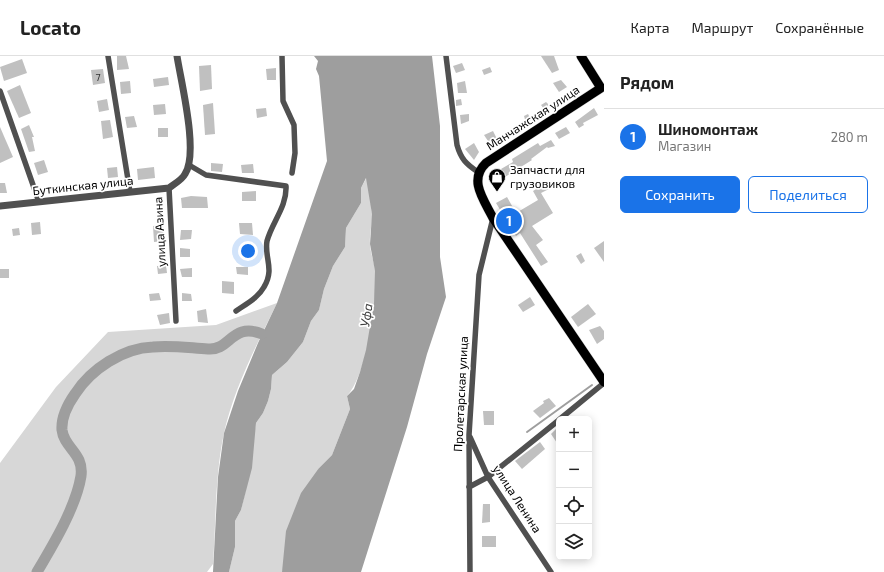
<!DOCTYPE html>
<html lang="ru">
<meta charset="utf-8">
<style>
body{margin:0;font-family:"Exo 2",sans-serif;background:#f2f2f2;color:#222}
.controls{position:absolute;right:12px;bottom:12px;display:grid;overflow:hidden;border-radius:6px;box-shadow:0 2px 10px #0003}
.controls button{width:36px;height:36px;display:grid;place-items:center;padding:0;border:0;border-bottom:1px solid #e0e0e0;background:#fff;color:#222;font:20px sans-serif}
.you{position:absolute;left:248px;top:195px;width:14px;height:14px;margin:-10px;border:3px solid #fff;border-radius:50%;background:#1a73e8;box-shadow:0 0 0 6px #1a73e833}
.badge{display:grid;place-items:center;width:26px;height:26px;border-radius:50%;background:#1a73e8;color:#fff;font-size:13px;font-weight:700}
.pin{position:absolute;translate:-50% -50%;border:2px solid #fff;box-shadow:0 1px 4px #0006}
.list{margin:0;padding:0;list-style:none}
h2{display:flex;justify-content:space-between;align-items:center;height:52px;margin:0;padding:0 16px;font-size:17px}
h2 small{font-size:13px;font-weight:400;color:#767676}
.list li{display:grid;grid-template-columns:26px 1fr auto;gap:12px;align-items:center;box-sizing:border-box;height:56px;padding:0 16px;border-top:1px solid #e0e0e0}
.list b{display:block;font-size:15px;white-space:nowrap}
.list p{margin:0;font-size:13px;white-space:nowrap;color:#767676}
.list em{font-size:13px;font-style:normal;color:#767676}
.actions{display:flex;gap:8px;padding:12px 16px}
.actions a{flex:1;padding:9px 0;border:1px solid #1a73e8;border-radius:6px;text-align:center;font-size:14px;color:#1a73e8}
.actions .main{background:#1a73e8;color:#fff}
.icon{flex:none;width:22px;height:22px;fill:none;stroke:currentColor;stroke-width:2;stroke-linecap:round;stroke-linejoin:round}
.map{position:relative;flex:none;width:604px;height:516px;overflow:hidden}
header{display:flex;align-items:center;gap:24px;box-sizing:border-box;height:56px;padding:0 20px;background:#fff;border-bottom:1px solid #e0e0e0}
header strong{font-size:19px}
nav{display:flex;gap:22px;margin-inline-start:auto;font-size:14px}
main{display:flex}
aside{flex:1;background:#fff}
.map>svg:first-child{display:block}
.green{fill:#d7d7d7}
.water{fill:#9e9e9e}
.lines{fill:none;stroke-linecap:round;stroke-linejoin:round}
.stream{stroke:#9e9e9e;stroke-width:2}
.river{stroke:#9e9e9e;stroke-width:11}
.building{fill:#c0c0c0}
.primary-casing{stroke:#dbdbdb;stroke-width:10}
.minor{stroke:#505050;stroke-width:5.5}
.tertiary{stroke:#505050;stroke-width:7}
.primary{stroke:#000;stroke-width:9}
.labels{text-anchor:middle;stroke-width:3.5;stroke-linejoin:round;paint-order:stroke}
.number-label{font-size:10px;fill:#303030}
.street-label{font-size:12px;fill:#000;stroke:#fff}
.poi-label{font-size:12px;fill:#000;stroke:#fff;text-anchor:start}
.water-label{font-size:13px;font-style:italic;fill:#3f3f3f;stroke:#fff}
</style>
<header>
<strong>Locato</strong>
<nav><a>Карта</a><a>Маршрут</a><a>Сохранённые</a></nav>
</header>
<main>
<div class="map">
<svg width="604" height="516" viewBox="0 0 604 516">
<rect width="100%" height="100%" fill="#fff"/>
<!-- green -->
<g class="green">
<path d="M367 121C368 133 371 145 372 157 373 167 369 177 370 187 370 196 374 205 375 214 378 244 367 319 347 340L350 353 332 399 319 412 282 516H229L235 491V465L241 454 246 433 256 367 263 357 268 345 271 333 272 319 287 306 303 286 311 265 319 254 324 233 333 210 345 191 346 172 361 147V132Z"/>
<path d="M277 247C257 288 234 332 224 377 215 419 216 465 213 508L207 516H0V407L56 331 108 276 216 269Z"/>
</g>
<!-- water -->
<path class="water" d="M314 0H432L440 70V201L446 241 427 298 407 371 361 516H282L286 475 301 437 319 412 332 399 350 353 347 340 354 333 360 316 366 294 374 247 375 215 370 188 372 158 366 122 361 132V147L346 172 345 191 333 210 324 233 319 254 311 265 303 286 287 306 272 319 271 333 268 345 263 357 256 367 252 412 241 454 235 465V491L229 516H213L218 421 224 377 238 335 258 287 277 247 327 105 319 20 316 13 318 5Z"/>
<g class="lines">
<!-- stream -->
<path class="stream" d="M527 376 592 329"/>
<!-- river -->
<path class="river" d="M37 516C53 489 76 451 81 420 84 397 64 392 62 374 61 360 68 348 75 338 91 313 123 292 153 291 171 289 190 292 208 293 230 295 232 266 262 278"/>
</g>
<!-- building -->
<g class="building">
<path d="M117 0H126L129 13 117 14Z"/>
<path d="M541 0H554L559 14 552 17Z"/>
<path d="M22 3 27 17 4 25 0 11Z"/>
<path d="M462 7 465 14 456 17 453 10Z"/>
<path d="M211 9 212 33 200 35 199 10Z"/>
<path d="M490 11 492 16 484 19 482 14Z"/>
<path d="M276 12V24H267L266 13Z"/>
<path d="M103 13 105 27 93 29 91 14Z"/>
<path d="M168 21 169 29 154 31 153 23Z"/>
<path d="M561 24 567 31 559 36 553 27Z"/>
<path d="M130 25 131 37 121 38 120 26Z"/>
<path d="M465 25 467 37H458L457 27Z"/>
<path d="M20 29 31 57 19 62 7 35Z"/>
<path d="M107 43 109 54 99 56 97 45Z"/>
<path d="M461 43 462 49 456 50V44Z"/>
<path d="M546 46 549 49 544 53 541 49Z"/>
<path d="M213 47 215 78 205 79 203 49Z"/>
<path d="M165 48 166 58 154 59 153 49Z"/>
<path d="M266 52 267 60 257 62 256 53Z"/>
<path d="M594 52 598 59 583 67 584 69 579 72 575 66Z"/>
<path d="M469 58V65L461 68 460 59Z"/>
<path d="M528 58 531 64 526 67 524 60Z"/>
<path d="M134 60 137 71 127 72 125 61Z"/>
<path d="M110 64 113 81 103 83 101 65Z"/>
<path d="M29 69 34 81H32L35 95 29 96 21 73Z"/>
<path d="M0 71 13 101 0 107Z"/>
<path d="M566 71 570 77 559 83 555 77Z"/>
<rect x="158" y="72" width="10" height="9"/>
<path d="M493 75 497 83 488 85 484 79Z"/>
<path d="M551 84 555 90 548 92 547 91 531 103 532 104 505 121 501 113 513 106 512 103 538 87 540 90Z"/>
<path d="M474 87 479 96 474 104 465 93Z"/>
<path d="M44 104 48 116 38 119 34 107Z"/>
<path d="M211 107 223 108 222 116 211 115Z"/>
<path d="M253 108 254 117H242L241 109Z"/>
<path d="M117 111 118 121 108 122 107 112Z"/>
<path d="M154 111 155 122 138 124 137 113Z"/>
<path d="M549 125 553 131 541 137 553 157 532 170 543 184 536 189 548 206 541 210 520 177 516 180 496 147 507 141 516 157 538 144 533 135Z"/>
<path d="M0 127H5L7 137H0Z"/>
<path d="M256 135V145H242V136Z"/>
<path d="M191 140 207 141 208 152H182L181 142Z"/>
<path d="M40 166 41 178 32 179 31 167Z"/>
<path d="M239 167H252L253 179 240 178Z"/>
<path d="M163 169 164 185 154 186 153 170Z"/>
<path d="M19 172 20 179 13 180 12 173Z"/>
<path d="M181 174H192L191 183 180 184Z"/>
<path d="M604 185V206L594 192Z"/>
<path d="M254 187V198L242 199V188Z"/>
<path d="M180 192 190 193V201H180Z"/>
<path d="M581 197 585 205 581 208 576 200Z"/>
<path d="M166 209 167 217 158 218 157 210Z"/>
<path d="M236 211H248V219L237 218Z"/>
<path d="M192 212V221H182L180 213Z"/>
<rect x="0" y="213" width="9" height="9"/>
<path d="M222 225 234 226V238L222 237Z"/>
<path d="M159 237 161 244 150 245 149 238Z"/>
<path d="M182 237 191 238 192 245H182Z"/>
<path d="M530 241 535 249 523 256 518 249Z"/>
<path d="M588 248 596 258 578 271 571 261Z"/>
<path d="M206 253 208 267 198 266 197 255Z"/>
<path d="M169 257 170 267 160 269 157 259Z"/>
<path d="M600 270 604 275V283L597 288 589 274Z"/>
<path d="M549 342 556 350 540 362 533 355 544 347 543 345Z"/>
<path d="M483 355H494V369H484Z"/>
<path d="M556 373 559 377V390L551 378Z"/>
<path d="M540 386 545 393 522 413 515 405Z"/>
<path d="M483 448H490V466L482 467Z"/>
<rect x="482" y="480" width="14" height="11"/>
</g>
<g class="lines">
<!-- primary casing -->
<g class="primary-casing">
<path id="primary" d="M581 0 601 32 486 107C468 124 484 144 493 162L604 326"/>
</g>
<!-- minor -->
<g class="minor">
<path d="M108 0 130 136"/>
<path d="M282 0 283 45 294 69 295 97 292 117"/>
<path d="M446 0 457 89C461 103 466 108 478 116"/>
<path d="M0 35 39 146"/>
<path d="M189 109 206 119 286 130C287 151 272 166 267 185 264 201 275 213 264 231 258 242 246 248 236 255"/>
<path d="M169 132 176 265"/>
<path d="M560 363 604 327"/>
<path d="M470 381 488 421 551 516"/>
<path d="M469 431 488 421 559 364"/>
<path d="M470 516 469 379 479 219 493 162"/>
</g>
<!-- tertiary -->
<path class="tertiary" d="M0 150 169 132C174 128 182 124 185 118 199 97 181 26 177 0"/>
<!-- primary -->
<use href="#primary" class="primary"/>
</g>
<!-- icons -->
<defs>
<g id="shop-pin" transform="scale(0.9)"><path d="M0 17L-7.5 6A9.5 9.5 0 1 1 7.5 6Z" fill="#000" stroke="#fff"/><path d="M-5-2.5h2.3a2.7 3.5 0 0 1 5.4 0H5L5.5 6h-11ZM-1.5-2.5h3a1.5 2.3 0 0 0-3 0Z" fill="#fff"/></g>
</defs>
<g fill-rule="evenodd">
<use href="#shop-pin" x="497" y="121"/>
</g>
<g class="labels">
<!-- number labels -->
<g class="number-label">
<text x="98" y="25">7</text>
</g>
<!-- street labels -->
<g class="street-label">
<text transform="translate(533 62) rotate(-33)" y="4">Манчажская улица</text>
<text transform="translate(83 130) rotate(-6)" y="4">Буткинская улица</text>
<text transform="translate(160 176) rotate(-93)" y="4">улица Азина</text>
<text transform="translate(461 338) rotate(-87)" y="4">Пролетарская улица</text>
<text transform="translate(517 443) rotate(57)" y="4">улица Ленина</text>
</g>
<!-- poi labels -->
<g class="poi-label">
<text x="510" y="118">Запчасти для<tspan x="510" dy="14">грузовиков</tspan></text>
</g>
<!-- water labels -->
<g class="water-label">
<text transform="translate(366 259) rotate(-81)" y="5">Уфа</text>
</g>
</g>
</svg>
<div class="controls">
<button>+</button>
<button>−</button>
<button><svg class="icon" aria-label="locate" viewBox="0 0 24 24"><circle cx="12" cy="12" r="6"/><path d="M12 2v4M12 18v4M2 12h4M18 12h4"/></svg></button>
<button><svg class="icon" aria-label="layers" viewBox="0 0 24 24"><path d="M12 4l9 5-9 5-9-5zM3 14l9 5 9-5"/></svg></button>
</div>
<div class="you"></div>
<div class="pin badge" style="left:509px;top:165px">1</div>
</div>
<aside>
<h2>Рядом<small></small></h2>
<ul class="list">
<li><span class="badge">1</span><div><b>Шиномонтаж</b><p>Магазин</p></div><em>280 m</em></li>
</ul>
<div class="actions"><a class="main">Сохранить</a><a>Поделиться</a></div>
</aside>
</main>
